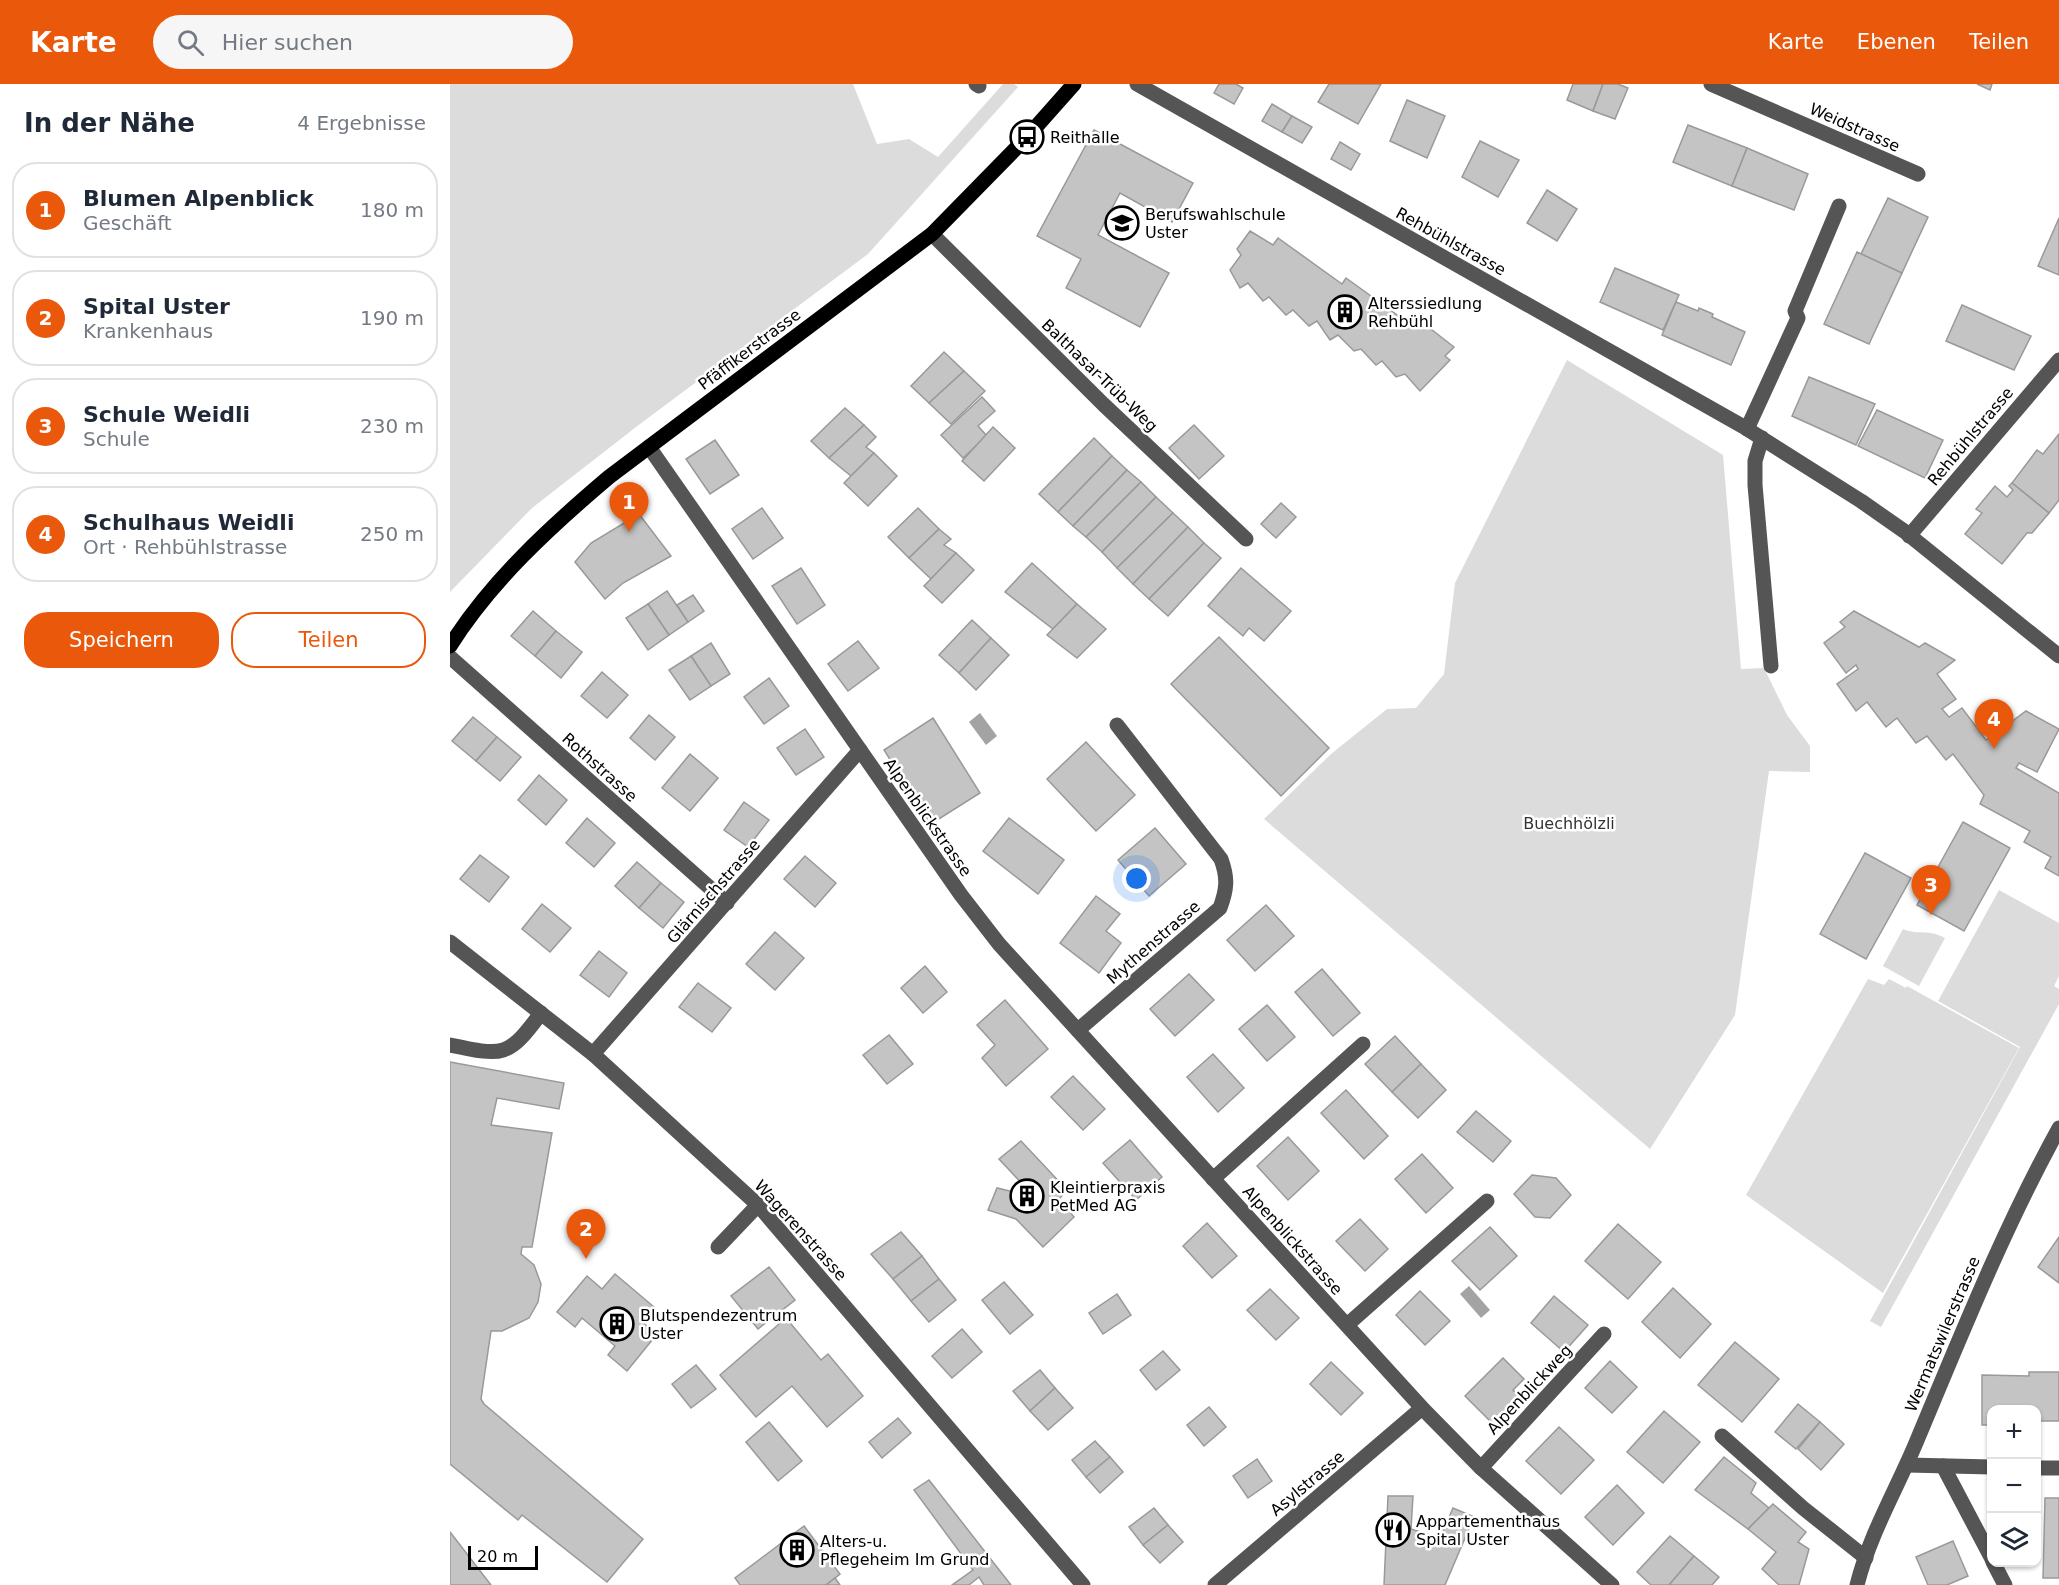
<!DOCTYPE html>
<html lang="de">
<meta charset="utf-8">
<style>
body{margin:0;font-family:"DejaVu Sans",sans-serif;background:#f6f6f7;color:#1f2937}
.controls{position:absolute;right:18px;bottom:18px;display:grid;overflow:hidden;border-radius:12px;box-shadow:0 2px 4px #0004}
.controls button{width:54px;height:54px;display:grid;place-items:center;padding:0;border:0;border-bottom:2px solid #e0e1e3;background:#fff;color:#1f2937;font:30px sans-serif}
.scale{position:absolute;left:18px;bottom:15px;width:70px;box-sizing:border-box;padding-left:6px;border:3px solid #000;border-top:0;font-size:16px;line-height:21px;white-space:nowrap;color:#000;-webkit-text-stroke:4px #fff;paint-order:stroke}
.you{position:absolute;left:687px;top:795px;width:21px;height:21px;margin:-15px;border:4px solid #fff;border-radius:50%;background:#1a73e8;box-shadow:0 0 0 9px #1a73e833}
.badge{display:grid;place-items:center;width:39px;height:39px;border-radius:50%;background:#ea580c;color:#fff;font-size:20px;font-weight:700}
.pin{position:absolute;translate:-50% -50px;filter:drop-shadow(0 2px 3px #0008)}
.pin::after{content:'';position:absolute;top:32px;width:21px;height:18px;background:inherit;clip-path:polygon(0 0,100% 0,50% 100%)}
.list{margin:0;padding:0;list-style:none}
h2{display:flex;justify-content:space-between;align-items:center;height:78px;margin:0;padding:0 24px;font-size:26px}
h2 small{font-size:20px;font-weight:400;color:#747a83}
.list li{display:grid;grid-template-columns:39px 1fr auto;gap:18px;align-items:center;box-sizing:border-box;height:96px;margin:0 12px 12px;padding:0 12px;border:2px solid #e0e1e3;border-radius:24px}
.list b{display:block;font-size:22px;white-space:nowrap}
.list p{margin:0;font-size:20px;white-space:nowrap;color:#747a83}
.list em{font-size:20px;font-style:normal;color:#747a83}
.actions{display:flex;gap:12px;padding:18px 24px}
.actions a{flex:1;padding:14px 0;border:2px solid #ea580c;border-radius:24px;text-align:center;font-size:21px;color:#ea580c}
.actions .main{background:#ea580c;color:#fff}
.icon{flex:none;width:33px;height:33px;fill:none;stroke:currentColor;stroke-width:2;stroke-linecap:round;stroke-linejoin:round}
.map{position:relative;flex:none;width:1609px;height:1501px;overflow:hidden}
header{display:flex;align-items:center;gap:36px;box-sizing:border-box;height:84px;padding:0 30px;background:#ea580c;color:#fff}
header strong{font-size:28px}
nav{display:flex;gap:33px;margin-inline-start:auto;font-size:21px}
.search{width:420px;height:54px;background:#f6f6f7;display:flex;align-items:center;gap:15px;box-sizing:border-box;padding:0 21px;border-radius:33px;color:#747a83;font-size:22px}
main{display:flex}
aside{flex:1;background:#fff}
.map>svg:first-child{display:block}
.green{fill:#dcdcdc}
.water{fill:#a3a3a3}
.building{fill:#c4c4c4;stroke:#999;stroke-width:1.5}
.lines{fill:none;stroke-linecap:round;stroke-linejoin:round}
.minor{stroke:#555;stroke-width:15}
.major{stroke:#000;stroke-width:15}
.labels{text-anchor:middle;stroke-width:5;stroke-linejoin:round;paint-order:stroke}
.street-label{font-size:16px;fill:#000;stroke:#fff}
.poi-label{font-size:16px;fill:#000;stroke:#fff;text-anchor:start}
.park-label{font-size:16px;fill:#333;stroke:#fff}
</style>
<header>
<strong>Karte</strong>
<div class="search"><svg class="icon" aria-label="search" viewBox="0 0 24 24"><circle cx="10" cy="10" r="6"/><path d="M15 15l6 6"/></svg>Hier suchen</div>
<nav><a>Karte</a><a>Ebenen</a><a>Teilen</a></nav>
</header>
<main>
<aside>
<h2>In der Nähe<small>4 Ergebnisse</small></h2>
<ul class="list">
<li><span class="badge">1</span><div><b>Blumen Alpenblick</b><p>Geschäft</p></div><em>180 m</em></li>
<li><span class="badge">2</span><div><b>Spital Uster</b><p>Krankenhaus</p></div><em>190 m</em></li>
<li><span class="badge">3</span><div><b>Schule Weidli</b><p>Schule</p></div><em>230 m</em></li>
<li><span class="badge">4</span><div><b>Schulhaus Weidli</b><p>Ort · Rehbühlstrasse</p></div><em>250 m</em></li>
</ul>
<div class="actions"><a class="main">Speichern</a><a>Teilen</a></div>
</aside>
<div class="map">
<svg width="1609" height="1501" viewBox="0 0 1609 1501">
<rect width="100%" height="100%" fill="#fff"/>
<!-- green -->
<g class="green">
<path d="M0 0H403L427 60 459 55 488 73 553 0H564L568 3 418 170 186 343 82 424 0 508Z"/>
<path d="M1117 276 1273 371 1291 585 1314 584 1337 631 1360 662V688L1319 687 1285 931 1200 1065 814 735 881 670 937 625 966 624 994 590 1005 499Z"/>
<path d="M1549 806 1609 839V892L1604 902 1609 905V920L1431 1243 1420 1237 1570 963 1488 917Z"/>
<path d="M1453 845C1470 852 1476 844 1495 854L1469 902 1433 882Z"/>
<path d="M1418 895 1434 901 1439 895 1456 904 1457 902 1569 964 1433 1209 1296 1111Z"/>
</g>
<!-- water -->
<g class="water">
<path d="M530 629 547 652 536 661 519 638Z"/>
<path d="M1019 1202 1040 1226 1031 1234 1010 1210Z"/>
</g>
<!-- building -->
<g class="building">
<path d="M769 0H786L793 4 784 20 764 9Z"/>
<path d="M879 0H931L908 40 868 18Z"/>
<path d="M1123 0H1153L1143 27 1117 16Z"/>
<path d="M1153 0H1168L1178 4 1165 35 1143 27Z"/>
<path d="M1527 0H1542L1540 6Z"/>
<path d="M957 16 995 32 977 74 940 57Z"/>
<path d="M822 20 842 32 832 48 812 37Z"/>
<path d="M842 32 862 43 852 59 832 48Z"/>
<path d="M1238 41 1297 64 1282 102 1223 78Z"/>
<path d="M644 46 743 99 722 138 670 109 648 151 719 189 690 243 616 204 631 175 587 152Z"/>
<path d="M1030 57 1069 76 1048 113 1012 93Z"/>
<path d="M890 58 910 70 901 86 881 75Z"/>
<path d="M1297 64 1358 90 1344 126 1282 102Z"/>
<path d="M1097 106 1127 125 1107 157 1077 139Z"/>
<path d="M1438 114 1478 133 1452 189 1411 170Z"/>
<path d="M1609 134V191L1588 182Z"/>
<path d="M800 147 823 161 828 154 892 200 896 194 957 238 964 232 1004 263 995 272 1000 276 970 307 955 290 946 293 932 277 926 281 911 265 904 267 888 251 880 256 867 237 859 242 843 226 836 231 819 213 813 217 798 199 790 204 780 186 791 171 787 165Z"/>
<path d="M1407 168 1452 189 1419 260 1374 240Z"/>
<path d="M1165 184 1229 211 1213 246 1150 218Z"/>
<path d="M1226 218 1248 227 1249 224 1263 230 1262 233 1295 248 1281 281 1212 251Z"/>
<path d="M1512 221 1581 252 1564 286 1496 257Z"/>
<path d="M494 268 514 287 479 319 461 302Z"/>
<path d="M514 287 535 307 501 340 479 319Z"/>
<path d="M1359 293 1425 320 1406 361 1342 332Z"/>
<path d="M532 313 545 327 528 342 537 352 513 374 491 351Z"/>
<path d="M395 324 414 341 379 374 361 357Z"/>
<path d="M1427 326 1493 356 1475 394 1408 362Z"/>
<path d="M414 341 426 353 416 363 424 369 401 392 379 374Z"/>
<path d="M744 341 774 372 749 395 719 364Z"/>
<path d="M543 343 565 364 534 397 512 377Z"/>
<path d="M1609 350V416L1599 429 1562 399 1587 366 1593 370Z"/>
<path d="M644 354 662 372 608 428 589 410Z"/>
<path d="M265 356 289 391 260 410 236 375Z"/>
<path d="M424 369 447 392 418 422 394 399Z"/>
<path d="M662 372 677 386 623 442 608 428Z"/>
<path d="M677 386 691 398 636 453 623 442Z"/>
<path d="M691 398 706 413 652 468 636 453Z"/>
<path d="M1562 399 1599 429 1582 449H1577L1552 480 1515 450 1532 429 1526 425 1545 402 1557 413 1563 406 1559 402Z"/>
<path d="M706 413 723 429 667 484 652 468Z"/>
<path d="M831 419 846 433 826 454 811 440Z"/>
<path d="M312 424 333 454 303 475 282 445Z"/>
<path d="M468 424 489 445 459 474 438 453Z"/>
<path d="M723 429 738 443 683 500 667 484Z"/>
<path d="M189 430 221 472 173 499 155 515 125 478 141 459Z"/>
<path d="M738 443 754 459 699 515 683 500Z"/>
<path d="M489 445 501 455 494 461 506 469 481 495 459 474Z"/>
<path d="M754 459 771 474 718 532 699 515Z"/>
<path d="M506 469 524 486 492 519 474 502Z"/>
<path d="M582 479 627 520 603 545 555 508Z"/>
<path d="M351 484 375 521 347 540 322 502Z"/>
<path d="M791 484 841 527 814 557 799 544 793 552 758 522Z"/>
<path d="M217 507 238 538 219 551 198 520Z"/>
<path d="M243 511 254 527 238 538 227 521Z"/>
<path d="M198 520 219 551 198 566 176 534Z"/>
<path d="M627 520 656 545 627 574 597 551Z"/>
<path d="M83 527 106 547 85 572 61 552Z"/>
<path d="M1404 527 1469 563 1475 559 1505 576 1487 590 1506 615 1492 625 1499 633 1512 624 1536 656 1542 652 1538 648 1541 646 1545 650 1576 627 1609 645 1587 688 1569 679 1566 684 1609 709V792L1595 784 1601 773 1574 758 1580 747 1530 720 1534 711 1503 670 1496 676 1477 652 1466 659 1447 634 1436 643 1417 618 1406 627 1387 600 1408 585 1406 581 1396 589 1374 559 1395 543 1390 538Z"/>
<path d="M522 536 541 554 509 589 489 571Z"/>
<path d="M106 547 132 568 111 594 85 572Z"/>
<path d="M769 553 879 664 831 712 721 600Z"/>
<path d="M541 554 559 571 526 606 509 589Z"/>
<path d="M408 557 429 584 398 607 378 580Z"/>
<path d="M261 559 280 590 261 602 241 572Z"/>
<path d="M241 572 261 602 240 616 219 586Z"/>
<path d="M152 588 178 611 157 634 131 612Z"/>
<path d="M319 594 339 622 314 640 294 613Z"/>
<path d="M199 631 225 653 205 676 180 654Z"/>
<path d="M23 633 47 653 26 677 2 657Z"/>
<path d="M483 634 530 709 481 740 434 666Z"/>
<path d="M355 645 374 673 346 691 327 664Z"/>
<path d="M47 653 71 673 50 697 26 677Z"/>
<path d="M636 658 685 711 646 747 597 695Z"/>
<path d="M240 670 268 694 240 727 212 704Z"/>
<path d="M89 691 117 716 96 741 68 716Z"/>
<path d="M294 718 319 736 298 763 274 746Z"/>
<path d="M137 734 165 759 144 783 116 759Z"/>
<path d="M559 734 614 776 588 810 533 767Z"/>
<path d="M1513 738 1560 764 1514 847 1467 821Z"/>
<path d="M705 744 736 780 699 812 668 776Z"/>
<path d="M1415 769 1461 794 1416 875 1370 850Z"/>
<path d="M30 771 59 793 39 818 10 795Z"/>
<path d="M355 772 386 799 365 823 334 795Z"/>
<path d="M187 778 211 799 189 824 165 802Z"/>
<path d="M211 799 234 818 213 844 189 824Z"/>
<path d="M646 812 670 830 656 847 671 859 649 889 610 859Z"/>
<path d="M92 820 121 844 100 868 72 845Z"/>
<path d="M816 821 844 852 805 887 777 856Z"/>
<path d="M325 848 354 874 325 906 296 880Z"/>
<path d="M149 867 177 889 159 913 130 891Z"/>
<path d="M475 882 497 908 473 929 451 904Z"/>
<path d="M872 885 910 929 883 952 845 908Z"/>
<path d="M739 890 764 916 725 952 700 925Z"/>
<path d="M248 899 281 924 262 948 229 923Z"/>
<path d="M555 916 598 965 556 1002 532 974 545 961 527 941Z"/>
<path d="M817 921 845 953 817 977 789 945Z"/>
<path d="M439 951 463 980 437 1000 413 971Z"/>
<path d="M945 952 971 980 942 1008 915 980Z"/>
<path d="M763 970 794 1004 768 1028 737 993Z"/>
<path d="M0 978 114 999 109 1025 47 1014 41 1041 102 1049 82 1163H72L71 1170 84 1181 91 1200 88 1218 79 1234 52 1247H41L31 1315 34 1320 193 1455 157 1498 72 1431 68 1436 0 1380Z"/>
<path d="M971 980 996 1006 968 1034 942 1008Z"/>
<path d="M623 992 655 1025 633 1046 601 1013Z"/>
<path d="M896 1006 938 1052 914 1075 871 1029Z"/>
<path d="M1026 1027 1061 1057 1043 1078 1007 1048Z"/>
<path d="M838 1053 869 1087 838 1116 807 1082Z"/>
<path d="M680 1056 712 1093 686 1116 653 1079Z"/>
<path d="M571 1057 617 1106 609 1115 624 1133 593 1163 566 1135 538 1126 547 1104 568 1109 575 1103 549 1075Z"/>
<path d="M972 1070 1003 1104 976 1129 945 1095Z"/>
<path d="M1082 1091 1106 1094 1121 1111 1100 1134 1085 1133 1064 1110Z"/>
<path d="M910 1135 938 1165 915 1187 886 1157Z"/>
<path d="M757 1139 787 1172 762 1194 733 1162Z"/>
<path d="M1168 1140 1211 1178 1178 1215 1135 1177Z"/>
<path d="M1040 1143 1067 1172 1030 1206 1002 1177Z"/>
<path d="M451 1148 472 1172 443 1195 421 1170Z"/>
<path d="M1609 1153V1199L1588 1183Z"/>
<path d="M472 1172 489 1195 461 1217 443 1195Z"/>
<path d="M319 1183 345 1216 308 1245 281 1212Z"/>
<path d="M165 1190 204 1223 192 1238 207 1250 177 1287 158 1271 165 1262 132 1234 125 1243 107 1228 137 1192 152 1205Z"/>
<path d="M489 1195 506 1216 479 1238 461 1217Z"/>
<path d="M554 1198 583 1231 560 1250 532 1216Z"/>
<path d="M1223 1204 1261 1240 1230 1274 1192 1238Z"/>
<path d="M820 1205 849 1234 826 1256 797 1226Z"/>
<path d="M970 1207 1000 1237 975 1261 946 1231Z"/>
<path d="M667 1210 681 1231 653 1250 639 1229Z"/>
<path d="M1104 1212 1138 1241 1114 1268 1081 1239Z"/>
<path d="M336 1234 371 1276 378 1270 413 1312 377 1343 342 1302 306 1333 270 1291Z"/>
<path d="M512 1245 532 1268 502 1294 482 1272Z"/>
<path d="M1285 1258 1329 1295 1292 1338 1248 1301Z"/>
<path d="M713 1267 730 1286 706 1306 690 1286Z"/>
<path d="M1053 1274 1074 1295 1063 1306 1071 1314 1044 1341 1015 1312Z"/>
<path d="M1160 1277 1187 1303 1162 1329 1135 1304Z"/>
<path d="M881 1278 913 1309 891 1331 860 1300Z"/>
<path d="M246 1281 266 1305 241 1324 222 1300Z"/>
<path d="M590 1286 605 1304 580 1327 563 1307Z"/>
<path d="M1579 1288H1609V1337H1586V1326H1542V1341H1532V1291L1579 1292Z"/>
<path d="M605 1304 623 1324 598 1346 580 1327Z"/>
<path d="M1348 1320 1370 1338 1346 1365 1325 1348Z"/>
<path d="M759 1323 776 1343 754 1362 737 1341Z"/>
<path d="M1214 1327 1250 1358 1213 1399 1177 1368Z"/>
<path d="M448 1334 461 1349 432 1374 419 1358Z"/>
<path d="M319 1338 352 1377 328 1397 296 1358Z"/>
<path d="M1370 1338 1394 1360 1371 1386 1348 1365Z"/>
<path d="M1109 1343 1144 1376 1111 1410 1076 1377Z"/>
<path d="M645 1357 660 1373 636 1393 622 1376Z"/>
<path d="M660 1373 673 1388 650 1409 636 1393Z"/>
<path d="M1274 1373 1306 1399 1301 1409 1319 1424 1298 1445 1245 1406Z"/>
<path d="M807 1375 822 1397 798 1414 783 1392Z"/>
<path d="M479 1396 561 1501H534L529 1493 519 1501H502L523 1486 464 1406Z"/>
<path d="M1167 1401 1194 1429 1163 1461 1135 1433Z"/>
<path d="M938 1412H963L961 1445 990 1454 1003 1424 1024 1433 995 1501H934Z"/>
<path d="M1595 1414H1609V1494H1593Z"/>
<path d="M1323 1420 1356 1448 1348 1458 1359 1465 1349 1501H1329L1312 1485 1326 1468 1298 1445Z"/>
<path d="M704 1424 718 1441 693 1461 679 1443Z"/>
<path d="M718 1441 733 1458 710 1479 693 1461Z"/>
<path d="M354 1442 390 1490 376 1501H290L285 1494Z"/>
<path d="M0 1448 41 1501H0Z"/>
<path d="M1220 1452 1244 1472 1219 1501H1201L1187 1488Z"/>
<path d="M1503 1457 1518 1492 1497 1501H1478L1466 1473Z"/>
<path d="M1244 1472 1269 1493 1262 1501H1219Z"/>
<path d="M385 1494 390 1501H376Z"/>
</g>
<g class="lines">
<!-- minor -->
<g class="minor">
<path d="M526 0 529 2"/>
<path d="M687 0 1294 343 1411 417 1454 447 1609 572"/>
<path d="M1261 0 1468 90"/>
<path d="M482 150 653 320 796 455"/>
<path d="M1297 345 1348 234 1345 227 1389 122"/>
<path d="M1312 354 1305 377V401L1321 582"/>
<path d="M199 363 511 811 549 860 974 1326 1031 1384 1162 1501"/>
<path d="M1459 452 1609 276"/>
<path d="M0 573 277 819"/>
<path d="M0 858 143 970 308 1121 633 1501"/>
<path d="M628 946 770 824C777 805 778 794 771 775L667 641"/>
<path d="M0 961C53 972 58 974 91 929"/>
<path d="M143 970 410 666"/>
<path d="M763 1095 913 960"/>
<path d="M268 1163 308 1121"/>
<path d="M897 1241 1037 1117"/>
<path d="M1272 1352 1353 1424 1416 1474"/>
<path d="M1457 1381 1542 1383"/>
<path d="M1493 1382 1542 1475"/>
<path d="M1031 1384 1154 1250"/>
<path d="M1586 1384H1609"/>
<path d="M1543 1478 1555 1501"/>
<path d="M765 1501 972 1324"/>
<path d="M1407 1501C1420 1449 1448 1403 1468 1354 1512 1249 1554 1144 1609 1044"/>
</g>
<!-- major -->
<path class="major" d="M0 562C41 497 100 443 159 393L482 150 577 53 624 0"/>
</g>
<!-- icons -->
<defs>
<g id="bus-ring" transform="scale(1.725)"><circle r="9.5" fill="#fff" stroke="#000" stroke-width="1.5"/><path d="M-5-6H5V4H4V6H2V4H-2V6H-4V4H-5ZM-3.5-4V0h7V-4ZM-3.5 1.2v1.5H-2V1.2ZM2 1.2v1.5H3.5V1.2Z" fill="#000"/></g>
<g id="school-ring" transform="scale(1.725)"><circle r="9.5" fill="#fff" stroke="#000" stroke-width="1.5"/><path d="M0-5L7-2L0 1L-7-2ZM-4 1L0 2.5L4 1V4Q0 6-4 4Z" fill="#000"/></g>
<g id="building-ring" transform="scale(1.725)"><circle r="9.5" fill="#fff" stroke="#000" stroke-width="1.5"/><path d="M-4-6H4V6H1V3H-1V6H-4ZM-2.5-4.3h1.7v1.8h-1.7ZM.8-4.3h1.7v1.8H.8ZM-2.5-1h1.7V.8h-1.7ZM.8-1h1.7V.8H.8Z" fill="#000"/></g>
<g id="restaurant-ring" transform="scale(1.725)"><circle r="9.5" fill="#fff" stroke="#000" stroke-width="1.5"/><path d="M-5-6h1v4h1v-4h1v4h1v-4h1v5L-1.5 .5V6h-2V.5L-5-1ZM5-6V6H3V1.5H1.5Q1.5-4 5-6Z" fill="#000"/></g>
</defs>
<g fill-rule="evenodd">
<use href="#bus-ring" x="577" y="53"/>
<use href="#school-ring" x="672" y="139"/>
<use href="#building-ring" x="895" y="228"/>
<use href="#building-ring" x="577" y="1112"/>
<use href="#building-ring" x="167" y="1240"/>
<use href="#restaurant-ring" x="943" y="1446"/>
<use href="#building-ring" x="347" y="1466"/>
</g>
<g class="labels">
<!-- street labels -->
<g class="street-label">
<text transform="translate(1405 43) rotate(24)" y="6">Weidstrasse</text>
<text transform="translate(1001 157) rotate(29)" y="6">Rehbühlstrasse</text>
<text transform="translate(299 265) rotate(-37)" y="6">Pfäffikerstrasse</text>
<text transform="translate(650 291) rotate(44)" y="6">Balthasar-Trüb-Weg</text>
<text transform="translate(1520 352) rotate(-50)" y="6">Rehbühlstrasse</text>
<text transform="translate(150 683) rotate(42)" y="6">Rothstrasse</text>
<text transform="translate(478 733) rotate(55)" y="6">Alpenblickstrasse</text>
<text transform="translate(263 807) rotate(-49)" y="6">Glärnischstrasse</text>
<text transform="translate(703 858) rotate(-41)" y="6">Mythenstrasse</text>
<text transform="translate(351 1146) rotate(48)" y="6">Wagerenstrasse</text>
<text transform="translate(843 1156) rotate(48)" y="6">Alpenblickstrasse</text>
<text transform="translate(1492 1250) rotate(-67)" y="6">Wermatswilerstrasse</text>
<text transform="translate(1079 1305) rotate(-47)" y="6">Alpenblickweg</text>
<text transform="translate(857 1399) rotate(-40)" y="6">Asylstrasse</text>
</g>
<!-- poi labels -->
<g class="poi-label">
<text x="600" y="59">Reithalle</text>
<text x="695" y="136">Berufswahlschule<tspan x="695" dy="18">Uster</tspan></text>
<text x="918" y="225">Alterssiedlung<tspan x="918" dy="18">Rehbühl</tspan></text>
<text x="600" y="1109">Kleintierpraxis<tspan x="600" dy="18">PetMed AG</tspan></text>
<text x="190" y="1237">Blutspendezentrum<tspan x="190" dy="18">Uster</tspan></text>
<text x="966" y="1443">Appartementhaus<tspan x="966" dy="18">Spital Uster</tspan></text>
<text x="370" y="1463">Alters-u.<tspan x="370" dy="18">Pflegeheim Im Grund</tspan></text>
</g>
<!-- park labels -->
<g class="park-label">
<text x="1119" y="745">Buechhölzli</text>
</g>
</g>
</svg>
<div class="controls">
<button>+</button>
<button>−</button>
<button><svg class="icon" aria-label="layers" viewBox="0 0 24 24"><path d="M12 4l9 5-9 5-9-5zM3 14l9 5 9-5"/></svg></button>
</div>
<div class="scale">20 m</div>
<div class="you"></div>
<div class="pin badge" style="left:179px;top:448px">1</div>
<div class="pin badge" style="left:136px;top:1175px">2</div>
<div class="pin badge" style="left:1481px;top:831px">3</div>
<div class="pin badge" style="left:1544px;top:665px">4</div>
</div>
</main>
